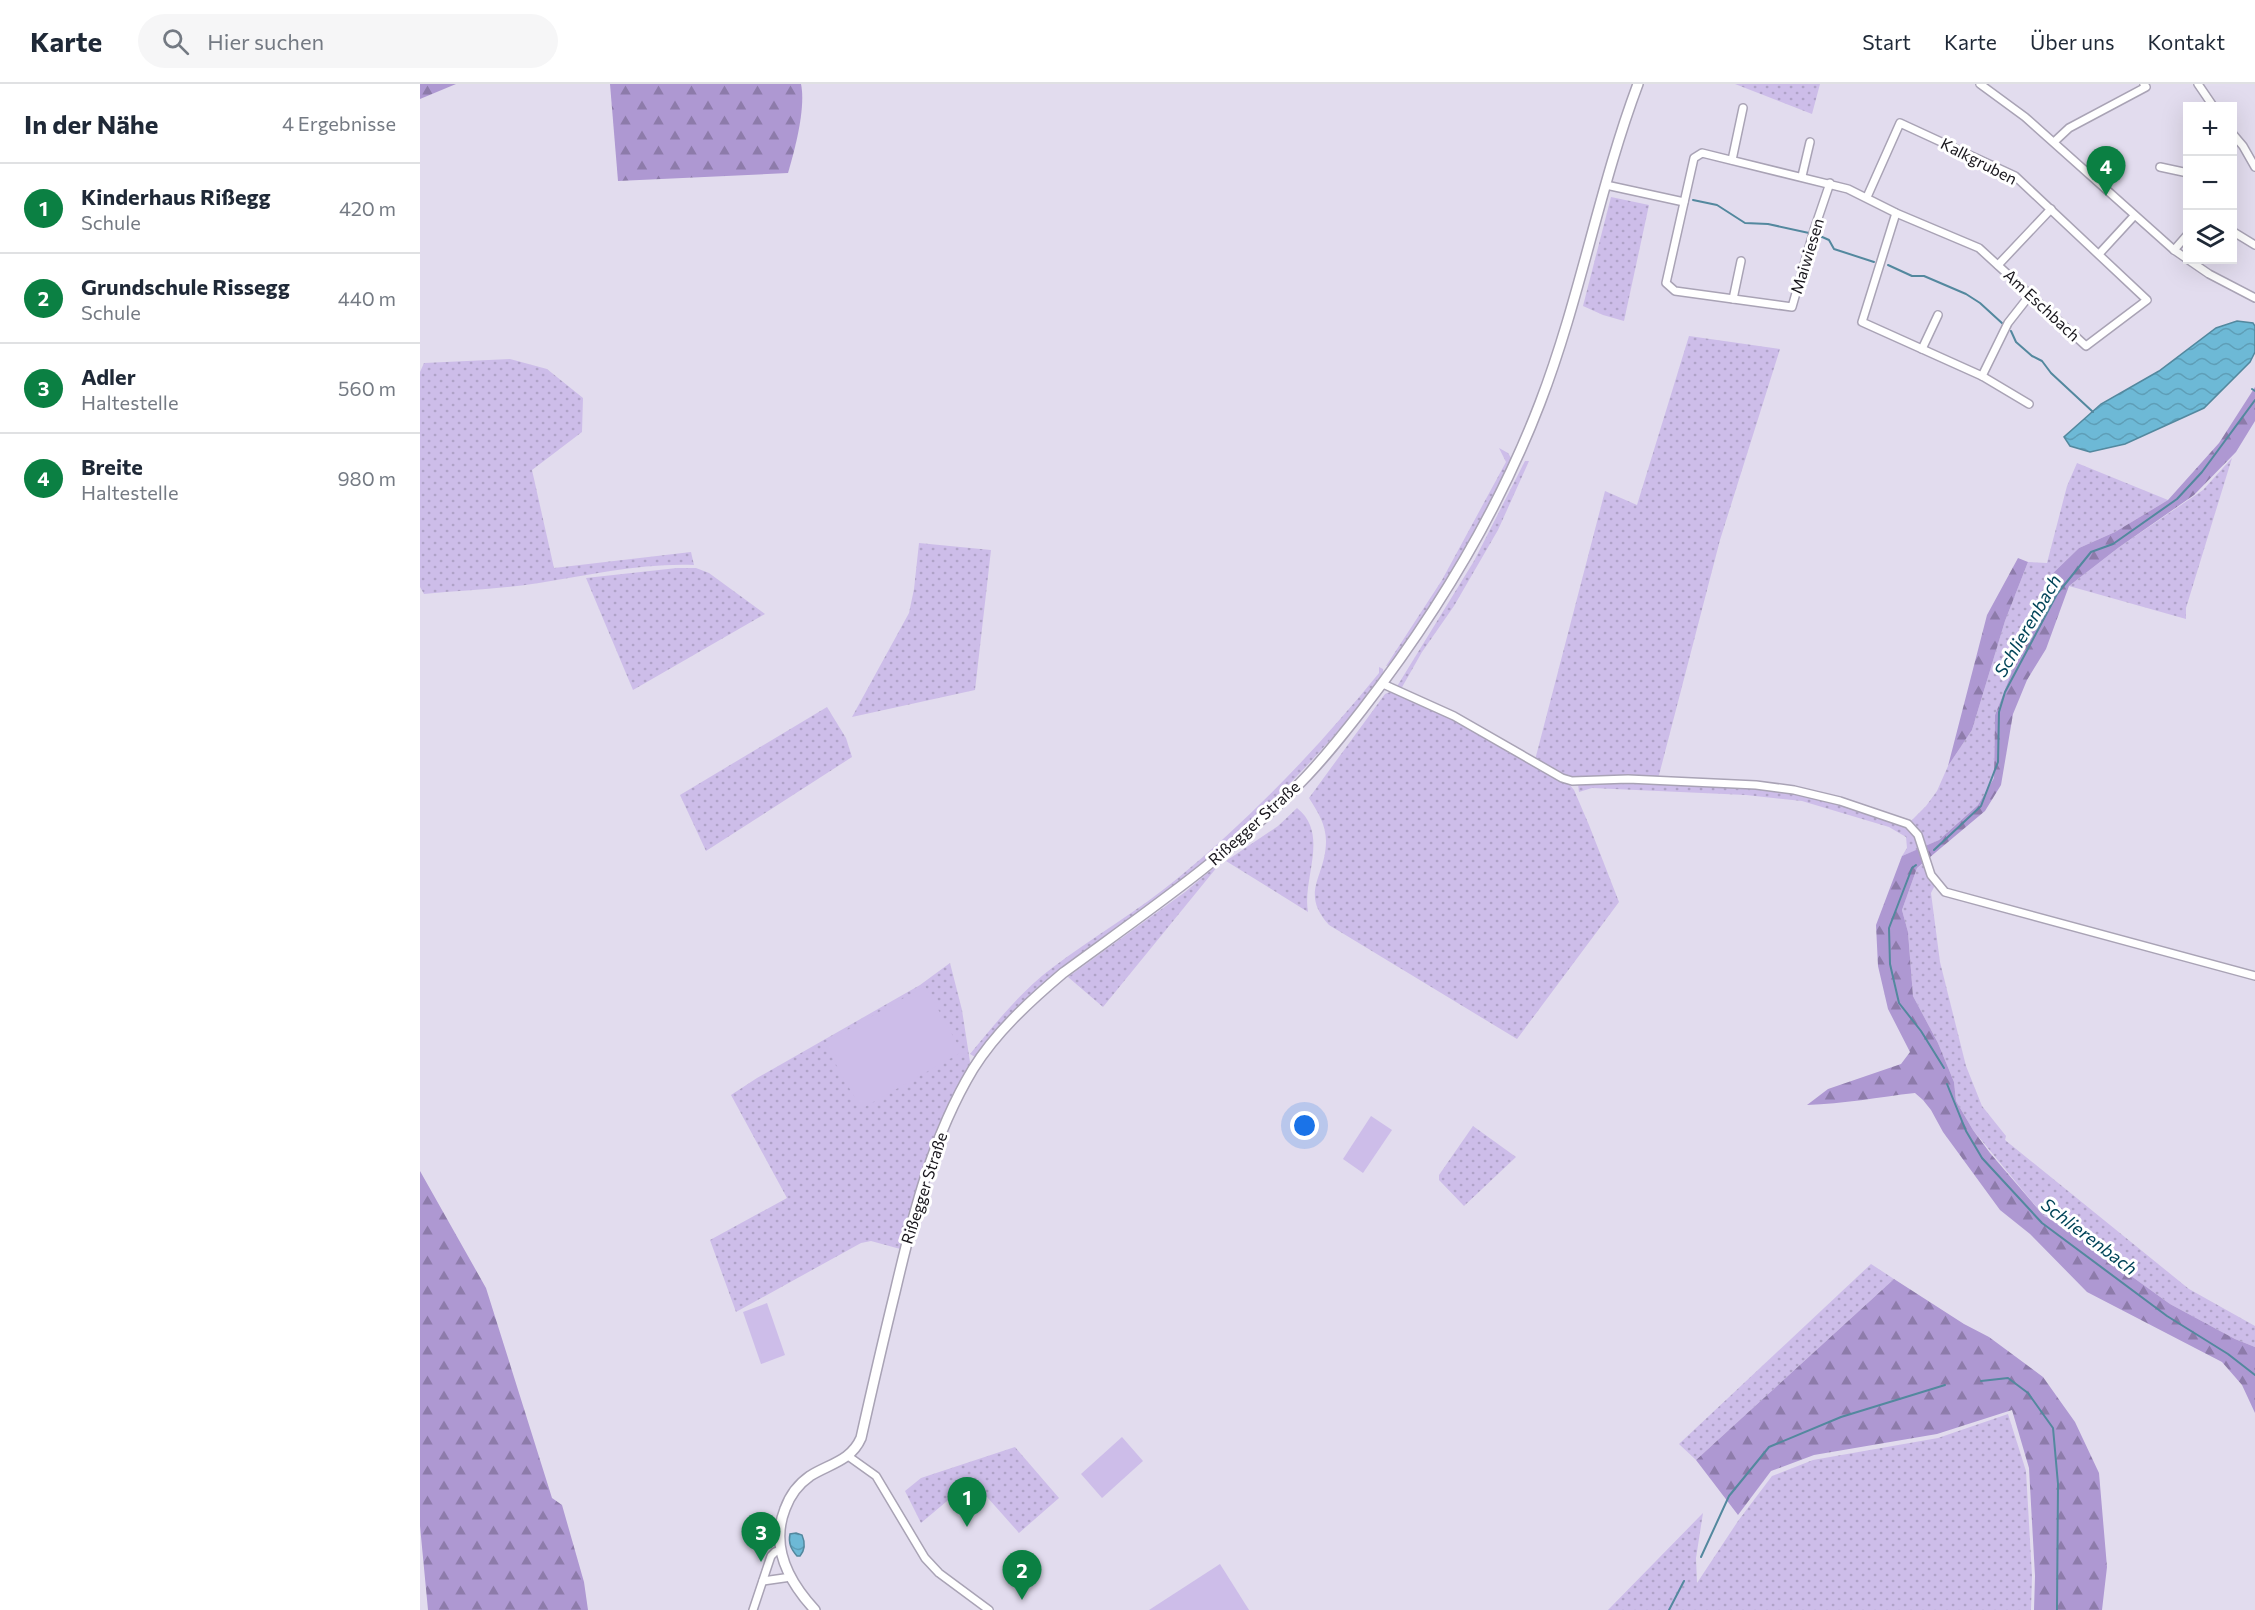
<!DOCTYPE html>
<html lang="de">
<meta charset="utf-8">
<style>
body{margin:0;font-family:Commissioner,sans-serif;background:#f6f6f7;color:#1f2937}
.controls{position:absolute;right:18px;top:18px;display:grid;overflow:hidden;border-radius:0px;box-shadow:0 6px 24px #0002}
.controls button{width:54px;height:54px;display:grid;place-items:center;padding:0;border:0;border-bottom:2px solid #e0e1e3;background:#fff;color:#1f2937;font:30px sans-serif}
.you{position:absolute;left:885px;top:1042px;width:21px;height:21px;margin:-15px;border:4px solid #fff;border-radius:50%;background:#1a73e8;box-shadow:0 0 0 9px #1a73e833}
.badge{display:grid;place-items:center;width:39px;height:39px;border-radius:50%;background:#0b8043;color:#fff;font-size:20px;font-weight:700}
.pin{position:absolute;translate:-50% -50px;filter:drop-shadow(0 2px 3px #0008)}
.pin::after{content:'';position:absolute;top:32px;width:21px;height:18px;background:inherit;clip-path:polygon(0 0,100% 0,50% 100%)}
.list{margin:0;padding:0;list-style:none}
h2{display:flex;justify-content:space-between;align-items:center;height:78px;margin:0;padding:0 24px;font-size:26px}
h2 small{font-size:20px;font-weight:400;color:#747a83}
.list li{display:grid;grid-template-columns:39px 1fr auto;gap:18px;align-items:center;box-sizing:border-box;height:90px;padding:0 24px;border-top:2px solid #e0e1e3}
.list b{display:block;font-size:22px;white-space:nowrap}
.list p{margin:0;font-size:20px;white-space:nowrap;color:#747a83}
.list em{font-size:20px;font-style:normal;color:#747a83}
.icon{flex:none;width:33px;height:33px;fill:none;stroke:currentColor;stroke-width:2;stroke-linecap:round;stroke-linejoin:round}
.map{position:relative;flex:none;width:1835px;height:1526px;overflow:hidden}
header{display:flex;align-items:center;gap:36px;box-sizing:border-box;height:84px;padding:0 30px;background:#fff;border-bottom:2px solid #e0e1e3}
header strong{font-size:28px}
nav{display:flex;gap:33px;margin-inline-start:auto;font-size:21px}
.search{width:420px;height:54px;background:#f6f6f7;display:flex;align-items:center;gap:15px;box-sizing:border-box;padding:0 21px;border-radius:33px;color:#747a83;font-size:22px}
main{display:flex}
aside{flex:1;background:#fff}
.map>svg:first-child{display:block}
.grass{fill:url(#grass-dots)}
.forest{fill:url(#forest-firs)}
.pitch{fill:#cdbde9}
.water{fill:url(#water-waves);stroke:#53889e;stroke-width:1.5}
.lines{fill:none;stroke-linecap:round;stroke-linejoin:round}
.stream{stroke:#53889e;stroke-width:2}
.street-casing{stroke:#a9a3b5;stroke-width:10}
.secondary-casing{stroke:#a9a3b5;stroke-width:12}
.street{stroke:#fff;stroke-width:7}
.secondary{stroke:#fff;stroke-width:9}
.labels{text-anchor:middle;stroke-width:6;stroke-linejoin:round;paint-order:stroke}
.street-label{font-size:16px;fill:#17151b;stroke:#fff}
.water-label{font-size:18px;font-style:italic;fill:#004458;stroke:#fff}
</style>
<header>
<strong>Karte</strong>
<div class="search"><svg class="icon" aria-label="search" viewBox="0 0 24 24"><circle cx="10" cy="10" r="6"/><path d="M15 15l6 6"/></svg>Hier suchen</div>
<nav><a>Start</a><a>Karte</a><a>Über uns</a><a>Kontakt</a></nav>
</header>
<main>
<aside>
<h2>In der Nähe<small>4 Ergebnisse</small></h2>
<ul class="list">
<li><span class="badge">1</span><div><b>Kinderhaus Rißegg</b><p>Schule</p></div><em>420 m</em></li>
<li><span class="badge">2</span><div><b>Grundschule Rissegg</b><p>Schule</p></div><em>440 m</em></li>
<li><span class="badge">3</span><div><b>Adler</b><p>Haltestelle</p></div><em>560 m</em></li>
<li><span class="badge">4</span><div><b>Breite</b><p>Haltestelle</p></div><em>980 m</em></li>
</ul>
</aside>
<div class="map">
<svg width="1835" height="1526" viewBox="0 0 1835 1526">
<defs>
<pattern id="grass-dots" width="8" height="8" patternUnits="userSpaceOnUse" patternTransform="scale(1.5)"><rect width="8" height="8" fill="#cdbde9"/><path d="M2 2h.1M6 6h.1" fill="none" stroke="#afa2c7" stroke-width="1.8" stroke-linecap="round"/></pattern>
<pattern id="forest-firs" width="22" height="20" patternUnits="userSpaceOnUse" patternTransform="scale(1.5)"><rect width="22" height="20" fill="#ae98d2"/><path d="M5 1l3.5 6h-7zM16 11l3.5 6h-7z" fill="#8d7baa"/></pattern>
<pattern id="water-waves" width="16" height="10" patternUnits="userSpaceOnUse" patternTransform="scale(1.5)"><rect width="16" height="10" fill="#6db9d6"/><path d="M0 5q4-4 8 0t8 0" fill="none" stroke="#5e9eb7"/></pattern>
</defs>
<rect width="100%" height="100%" fill="#e2dcee"/>
<!-- grass -->
<g class="grass">
<path d="M1315 0H1400L1392 30Z"/>
<path d="M1191 113 1229 121 1204 237 1183 231 1163 222Z"/>
<path d="M1269 252 1360 265 1300 456 1238 695 1153 694 1144 692 1115 676 1185 407 1217 421Z"/>
<path d="M90 275 127 285 163 314 162 348 112 386 134 484 271 468 274 481C222 479 170 491 119 499 81 505 42 506 4 510L0 503V288L4 279Z"/>
<path d="M1079 364 1088 369 1093 377 1050 461 972 581 966 582 1022 496 1086 378Z"/>
<path d="M1812 374 1766 524V535L1649 502 1698 464 1783 406Z"/>
<path d="M1105 377H1109L1078 446 1034 522 1002 568 981 605 976 604 1054 477Z"/>
<path d="M1657 379 1748 416 1695 448 1659 464 1629 493 1575 631 1574 694 1558 721 1519 756 1501 764 1488 740 1506 722 1517 707 1528 682 1552 646 1585 537 1608 478 1627 479 1647 402Z"/>
<path d="M499 459 571 466 555 606 432 633 489 529 494 505Z"/>
<path d="M257 484H276L289 489 345 530 213 606 166 494Z"/>
<path d="M959 583 963 585 964 592C910 659 854 721 787 776 733 821 673 857 620 903 597 923 579 948 560 971L555 973 550 970C575 940 600 908 632 884 673 853 718 827 758 794 832 733 898 664 959 589Z"/>
<path d="M970 608 1035 635 1148 699 1154 706 1169 741 1199 818 1097 955 909 841C879 808 906 793 906 757 906 741 898 728 889 714L965 610Z"/>
<path d="M407 623 426 654 432 673 286 767 260 711Z"/>
<path d="M1209 698 1335 704 1378 709 1423 721 1490 744 1497 755 1499 765 1482 772 1487 764 1486 753 1469 743 1382 717 1326 711 1172 704 1159 708 1158 700Z"/>
<path d="M877 724C910 750 882 794 888 828L806 777 858 742Z"/>
<path d="M802 777 683 923 648 893 765 808Z"/>
<path d="M1505 778 1516 799 1511 809 1520 878 1546 982 1562 1022 1586 1052 1585 1056 1769 1205 1835 1242V1263L1815 1255 1750 1220 1689 1176 1654 1144 1624 1132 1553 1046 1536 1017 1534 998 1518 959 1493 912 1488 848 1482 826 1497 784Z"/>
<path d="M530 879 542 926 550 978 553 985 527 1035 484 1166 451 1157 441 1159 316 1228 290 1156 367 1114 311 1011 337 994 500 901Z"/>
<path d="M1053 1042 1096 1073 1044 1122 1019 1096V1091Z"/>
<path d="M1451 1180 1474 1195 1276 1376 1259 1360Z"/>
<path d="M1588 1330 1606 1387 1612 1492 1611 1526H1188L1283 1429 1276 1474 1277 1499 1318 1437 1352 1392 1393 1376 1518 1354Z"/>
<path d="M595 1363 639 1414 599 1449 552 1396 501 1439 485 1407 501 1394Z"/>
</g>
<!-- forest -->
<g class="forest">
<path d="M0 0H36L0 15Z"/>
<path d="M190 0H381C386 24 375 65 368 89L198 97Z"/>
<path d="M1835 303V337L1816 368 1774 411 1698 464 1649 502 1626 565 1607 596 1593 630 1581 701 1565 727 1497 784 1482 826 1488 848 1493 912 1518 959 1534 998 1536 1017 1553 1046 1570 1069 1624 1132 1654 1144 1689 1176 1750 1220 1815 1255 1835 1263V1329L1822 1301 1802 1278 1667 1208 1610 1150 1580 1126 1523 1048 1511 1026 1503 1016 1495 1009C1459 1013 1423 1020 1387 1021L1408 1005 1481 980 1490 968 1468 925 1458 882 1456 841 1482 772 1519 756 1558 721 1574 694 1575 631 1629 493 1659 464 1695 448 1748 416 1799 359Z"/>
<path d="M1598 474 1608 478 1585 537 1552 646 1528 682 1567 531Z"/>
<path d="M0 1087 66 1204 132 1414 142 1421 164 1498 168 1526H8L0 1442Z"/>
<path d="M1474 1195 1544 1240 1569 1253 1623 1293 1655 1338 1679 1389 1687 1483 1682 1526H1614L1615 1492 1609 1384 1592 1326 1517 1350 1394 1371 1351 1387 1318 1431 1276 1376Z"/>
</g>
<!-- pitch -->
<g class="pitch">
<path d="M505 902 542 968 441 1025 404 959Z"/>
<path d="M951 1032 972 1046 943 1089 923 1075Z"/>
<path d="M347 1219 365 1271 341 1280 323 1228Z"/>
<path d="M702 1353 723 1377 682 1414 661 1390Z"/>
<path d="M800 1480 829 1526H729Z"/>
</g>
<!-- water -->
<g class="water">
<path d="M1817 237 1833 239 1835 242V268L1830 278 1784 324 1705 360 1670 368 1650 362 1644 353 1681 320 1739 287 1796 244Z"/>
<path d="M376 1449 382 1451C385 1458 385 1466 380 1472H377C371 1465 368 1459 370 1450Z"/>
</g>
<g class="lines">
<!-- stream -->
<g class="stream">
<path d="M1273 116 1297 121 1325 139 1348 140 1389 149"/>
<path d="M1400 152 1409 156 1414 165 1454 178"/>
<path d="M1468 181 1492 192H1504L1546 210 1560 219 1583 240"/>
<path d="M1591 247 1596 258 1612 272 1622 277 1631 289 1673 328"/>
<path d="M1832 305 1835 307"/>
<path d="M1514 766 1561 722 1578 678 1579 628 1585 608 1637 510 1671 468 1693 460 1757 415 1782 388 1835 316"/>
<path d="M1496 781 1492 784 1469 844 1470 880 1479 919 1501 947 1524 984"/>
<path d="M1527 1000 1546 1047 1562 1074 1622 1139 1747 1232 1808 1270 1835 1291"/>
<path d="M1561 1297 1588 1294 1608 1309 1633 1344 1638 1400 1637 1526"/>
<path d="M1281 1473 1309 1412 1349 1363 1421 1333 1525 1301"/>
<path d="M1249 1526 1264 1497"/>
</g>
<!-- street casing -->
<g class="street-casing">
<g id="street">
<path d="M1560 0 1605 33 1754 166 1789 190 1835 214"/>
<path d="M1778 0 1793 22"/>
<path d="M1812 49 1823 62 1835 83"/>
<path d="M1634 58 1649 44 1726 3 1724 0"/>
<path d="M1312 76 1323 24"/>
<path d="M1740 83 1768 89"/>
<path d="M1382 92 1390 58"/>
<path d="M1410 99 1394 146 1372 223 1255 207 1246 199 1274 74 1282 69 1428 105 1476 129 1559 164 1666 262 1727 216 1595 92 1480 39 1447 113"/>
<path d="M1186 101 1264 118"/>
<path d="M1476 129 1442 238 1562 292 1609 320"/>
<path d="M1812 147 1835 161"/>
<path d="M1754 166 1768 150"/>
<path d="M1679 170 1714 132"/>
<path d="M1578 181 1631 125"/>
<path d="M1313 215 1321 177"/>
<path d="M1502 265 1518 231"/>
<path d="M1562 292 1588 239 1610 211"/>
<path d="M963 600 1034 632 1142 694 1152 697 1208 695 1336 701 1374 706 1420 717 1488 740 1498 751 1511 791 1525 808 1835 892"/>
<path d="M428 1372 456 1392 505 1474 519 1489 569 1526"/>
<path d="M343 1497 371 1493"/>
<path d="M333 1526 351 1472 355 1468 360 1466"/>
</g>
</g>
<!-- secondary casing -->
<g class="secondary-casing">
<path id="secondary" d="M395 1526C369 1498 350 1463 365 1425 370 1411 377 1401 390 1392 409 1380 431 1377 441 1354 452 1305 463 1257 475 1208 493 1131 512 1053 553 985 576 948 610 917 643 889 722 831 804 775 874 705 899 681 921 653 942 626 1015 532 1077 431 1120 319 1160 215 1179 104 1218 0"/>
</g>
<!-- street -->
<use href="#street" class="street"/>
<!-- secondary -->
<use href="#secondary" class="secondary"/>
</g>
<g class="labels">
<!-- street labels -->
<g class="street-label">
<text transform="translate(1559 77) rotate(27)" y="6">Kalkgruben</text>
<text transform="translate(1387 172) rotate(-73)" y="6">Maiwiesen</text>
<text transform="translate(1622 221) rotate(43)" y="6">Am Eschbach</text>
<text transform="translate(834 739) rotate(-42)" y="6">Rißegger Straße</text>
<text transform="translate(504 1104) rotate(-72)" y="6">Rißegger Straße</text>
</g>
<!-- water labels -->
<g class="water-label">
<text transform="translate(1608 542) rotate(-60)" y="6">Schlierenbach</text>
<text transform="translate(1669 1153) rotate(37)" y="6">Schlierenbach</text>
</g>
</g>
</svg>
<div class="controls">
<button>+</button>
<button>−</button>
<button><svg class="icon" aria-label="layers" viewBox="0 0 24 24"><path d="M12 4l9 5-9 5-9-5zM3 14l9 5 9-5"/></svg></button>
</div>
<div class="you"></div>
<div class="pin badge" style="left:547px;top:1443px">1</div>
<div class="pin badge" style="left:602px;top:1516px">2</div>
<div class="pin badge" style="left:341px;top:1478px">3</div>
<div class="pin badge" style="left:1686px;top:112px">4</div>
</div>
</main>
